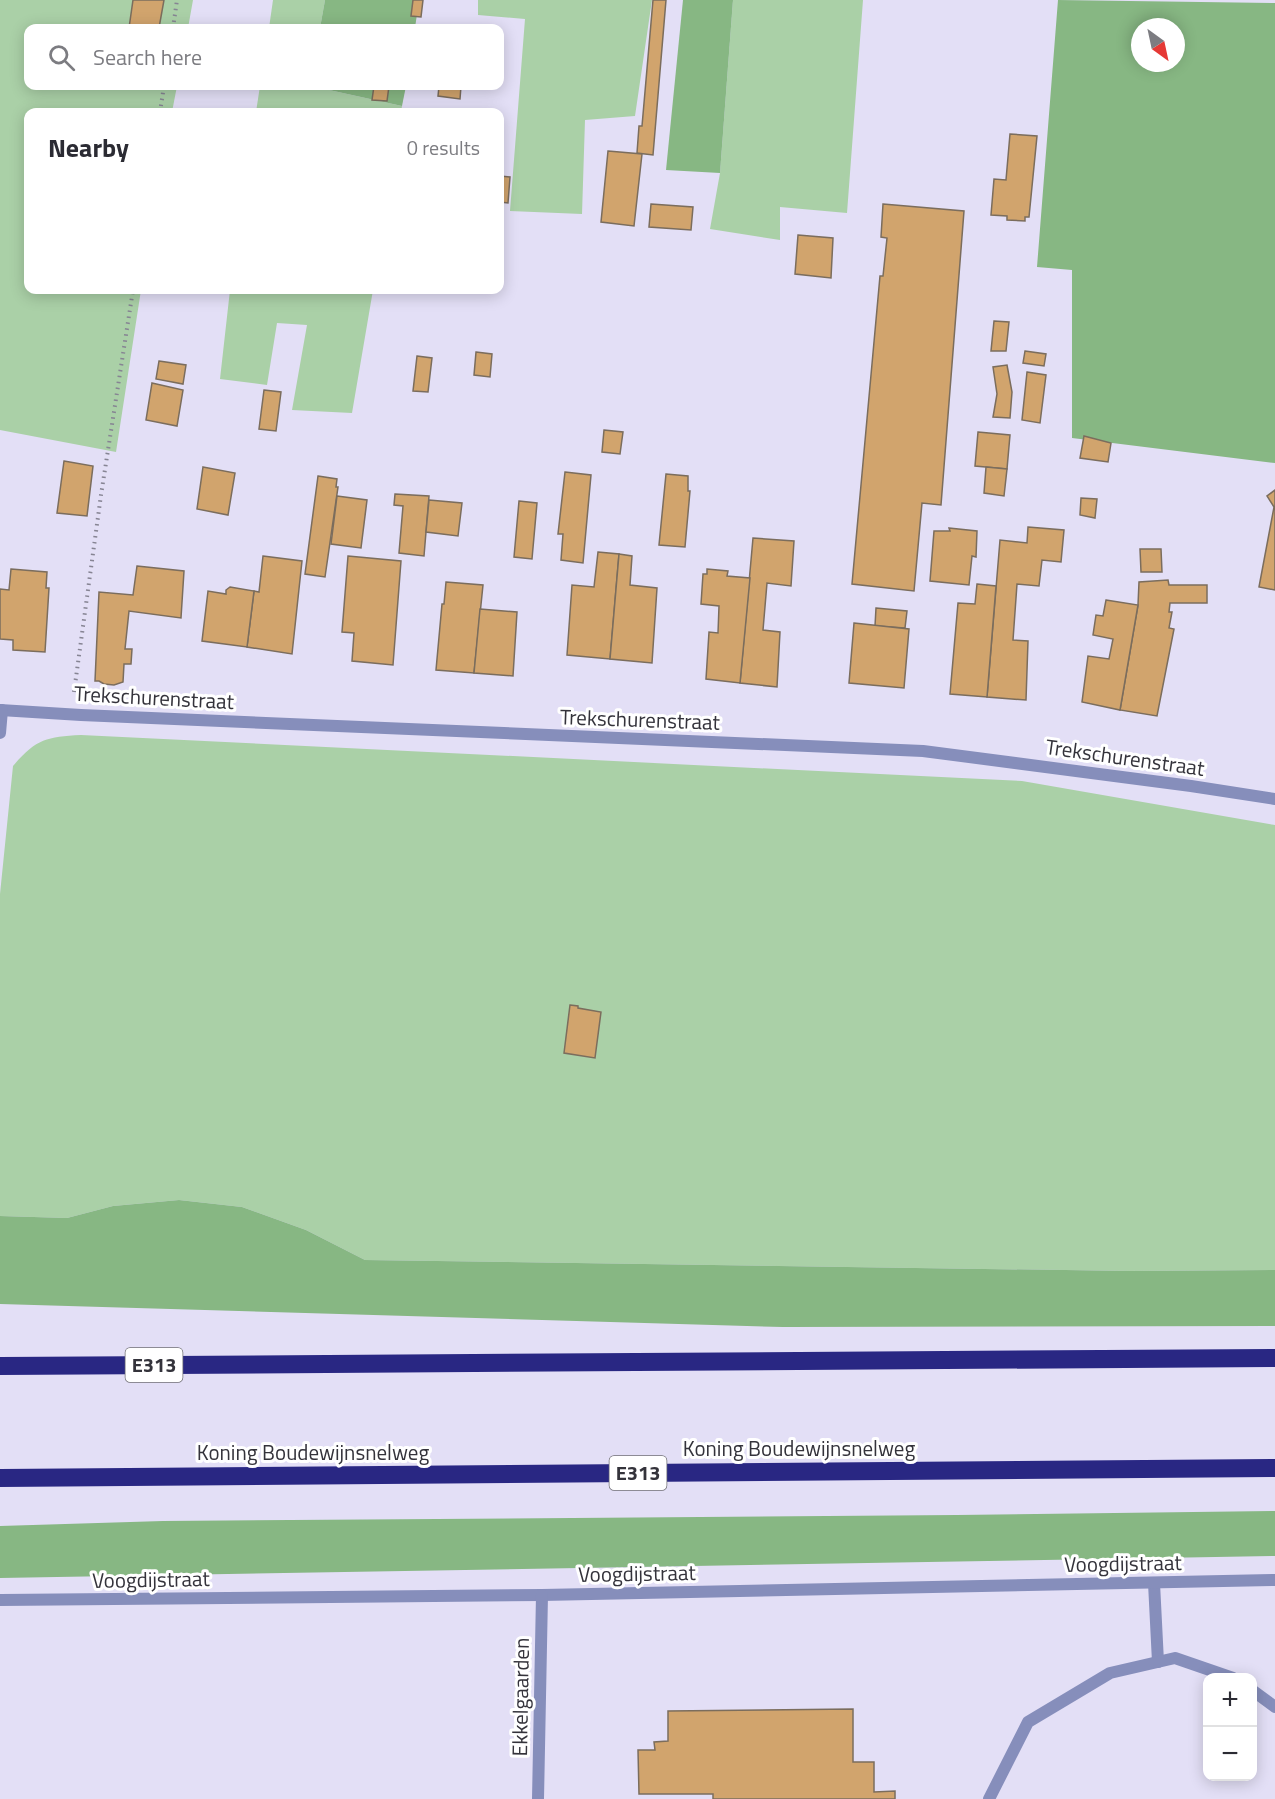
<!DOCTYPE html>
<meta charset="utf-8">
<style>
body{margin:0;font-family:"Titillium Web",sans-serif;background:#f2f2f3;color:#2b2b33}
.controls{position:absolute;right:18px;bottom:18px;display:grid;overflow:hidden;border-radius:12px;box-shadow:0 3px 15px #0003}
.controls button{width:54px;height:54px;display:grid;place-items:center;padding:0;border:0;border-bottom:2px solid #e1e1e2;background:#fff;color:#2b2b33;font:30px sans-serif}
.compass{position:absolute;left:1131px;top:18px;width:54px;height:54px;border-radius:50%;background:#fff;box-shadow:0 3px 15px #0003;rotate:147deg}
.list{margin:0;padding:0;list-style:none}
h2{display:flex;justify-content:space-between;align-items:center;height:78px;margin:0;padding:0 24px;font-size:26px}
h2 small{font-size:20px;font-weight:400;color:#7c7c81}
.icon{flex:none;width:33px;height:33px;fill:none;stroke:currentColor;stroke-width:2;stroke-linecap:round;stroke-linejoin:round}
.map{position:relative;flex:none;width:1275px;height:1799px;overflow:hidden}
.search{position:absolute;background:#fff;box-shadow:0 3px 15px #0003;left:24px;top:24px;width:480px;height:66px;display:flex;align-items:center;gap:15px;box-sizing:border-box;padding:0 21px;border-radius:12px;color:#7c7c81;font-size:22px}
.panel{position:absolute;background:#fff;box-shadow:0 3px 15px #0003;left:24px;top:108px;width:480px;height:186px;border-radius:12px}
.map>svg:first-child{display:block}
.green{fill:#aad0a7}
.forest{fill:#87b783;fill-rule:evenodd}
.building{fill:#d1a46d;stroke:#7b6d5d;stroke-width:1.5}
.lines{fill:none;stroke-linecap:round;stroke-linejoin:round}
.path{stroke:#868493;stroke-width:4;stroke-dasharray:1.5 4.5;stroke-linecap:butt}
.service{stroke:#868ebb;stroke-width:12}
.minor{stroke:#868ebb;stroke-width:12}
.motorway{stroke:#292783;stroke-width:18}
.labels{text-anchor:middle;stroke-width:6;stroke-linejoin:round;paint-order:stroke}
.shield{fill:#fff;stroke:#717076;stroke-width:1.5}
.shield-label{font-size:20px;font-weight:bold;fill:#34333b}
.street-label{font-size:21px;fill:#34333b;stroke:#fff}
</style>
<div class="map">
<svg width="1275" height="1799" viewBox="0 0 1275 1799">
<rect width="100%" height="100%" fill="#e3dff6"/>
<!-- green -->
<g class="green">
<path d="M0 0H193L188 28H28V86H177L172 112H28V290H141L116 452 0 430Z"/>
<path d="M273 0H325L320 28H269Z"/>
<path d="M478 0H652L635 116 585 120 582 214 510 211 525 19 478 15Z"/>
<path d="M733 0H863L847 213 780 207V240L710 229 720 173Z"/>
<path d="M260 86H311L402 106 401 112H256Z"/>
<path d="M230 290H373L352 413 292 410 307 325 277 323 267 385 220 379Z"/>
<path d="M81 735 1022 781 1275 825V1270L1131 1271 365 1260 306 1230 242 1207 179 1200 113 1206 67 1218 0 1216V894L13 766C36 739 46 737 81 735Z"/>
</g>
<!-- forest -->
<g class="forest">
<path d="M325 0H419L415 28H320Z"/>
<path d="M683 0H733L720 173 666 170Z"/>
<path d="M1058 0 1275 3V463L1072 438V270L1037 267ZM1140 27H1176V63H1140Z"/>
<path d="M311 86H406L402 106Z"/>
<path d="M179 1200 242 1207 306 1230 365 1260 1131 1271 1275 1270V1326L783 1327 0 1304V1216L67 1218 113 1206Z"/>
<path d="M1275 1511V1556L0 1578V1526L163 1521 957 1515Z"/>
</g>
<!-- building -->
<g class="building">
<path d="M133 0H164L159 28H129Z"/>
<path d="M413 0H423L421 17 411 16Z"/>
<path d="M653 0H666L653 155 637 153 639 126H642Z"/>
<path d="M374 86H389L387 101 372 100Z"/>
<path d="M439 86H461L460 99 438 96Z"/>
<path d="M1010 134 1037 136 1029 217H1025V221L1007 220V216L991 215 994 179 1006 180Z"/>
<path d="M608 151 642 154 634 226 601 222Z"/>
<path d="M500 176 510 177 508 203 500 202Z"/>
<path d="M651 204 693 207 691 230 649 227Z"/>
<path d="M883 204 964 211 941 505 922 503 914 591 852 584 880 276H883L887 238 881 237Z"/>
<path d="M798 235 833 238 831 278 795 274Z"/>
<path d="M994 321 1009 322 1006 351H991Z"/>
<path d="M1025 351 1046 354 1044 366 1023 363Z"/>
<path d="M476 352 492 354 490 377 474 375Z"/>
<path d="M417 356 432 358 428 392 413 391Z"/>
<path d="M159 361 186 365 183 384 156 379Z"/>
<path d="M1007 365 1012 392 1010 418 993 417 997 394 993 367Z"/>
<path d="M1027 372 1046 375 1040 423 1022 420Z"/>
<path d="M152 383 183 390 177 426 146 420Z"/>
<path d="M264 390 281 392 276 431 259 429Z"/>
<path d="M604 430 623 432 620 454 602 452Z"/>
<path d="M978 432 1010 435 1007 469 975 466Z"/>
<path d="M1084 436 1111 443 1108 462 1080 458Z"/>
<path d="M64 461 93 466 87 516 57 513Z"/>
<path d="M203 467 235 473 228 515 197 509Z"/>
<path d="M986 467 1007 469 1004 496 984 493Z"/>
<path d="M565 472 591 475 583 563 561 560 563 534H558Z"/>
<path d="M666 474 688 476V491H690L685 547 659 545Z"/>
<path d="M318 476 337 479 336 487H338L325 577 305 574Z"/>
<path d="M1275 490V590L1259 587 1274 507 1267 496Z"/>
<path d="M395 494 429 496 424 556 399 553 403 506 394 505Z"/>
<path d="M337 496 367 500 361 548 331 544Z"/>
<path d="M1081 498 1097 499 1095 518 1080 515Z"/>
<path d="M429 500 462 503 458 536 426 532Z"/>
<path d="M519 501 537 503 532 559 514 557Z"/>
<path d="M1028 527 1064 530 1061 562 1042 560 1039 586 1017 584 1013 640 1028 641 1026 700 987 697 1000 540 1027 543Z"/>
<path d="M949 528 977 531 976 557 972 556 969 585 930 581 934 531H950Z"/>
<path d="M753 538 794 541 791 586 767 583 763 630 780 632 777 687 740 683Z"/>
<path d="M1140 549H1161L1162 572H1141Z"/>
<path d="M598 552 619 554 610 659 567 655 572 585 594 587Z"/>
<path d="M619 554 632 556 630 585 657 588 652 663 610 659Z"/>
<path d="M263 556 302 561 292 654 247 647 254 591 259 592Z"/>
<path d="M348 556 401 561 393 665 352 661 354 633 342 632Z"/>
<path d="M137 566 184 571 181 618 129 611 125 649H132L131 664H124L123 682 114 685 104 684 99 681H95L99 592 133 595Z"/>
<path d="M11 569 47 572 46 588H49L45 652 13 650V640L0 639V589L9 590Z"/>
<path d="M707 569 728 571 727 576 750 578 740 683 706 679 709 632 718 633 719 606 701 604 703 574H707Z"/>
<path d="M1168 580 1169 585H1207V603H1170L1169 612H1172L1169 628 1174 629 1157 716 1120 710 1138 605 1139 582Z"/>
<path d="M446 582 483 585 474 673 436 670 442 604H444Z"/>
<path d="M977 584 996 586 987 697 950 694 958 603 975 604Z"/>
<path d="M230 587 254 591 247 647 202 641 208 591 226 594V590Z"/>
<path d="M1106 600 1138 605 1120 710 1082 702 1088 656 1109 659 1113 639 1093 635 1096 615 1103 616Z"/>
<path d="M876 608 907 611 905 628 875 626Z"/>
<path d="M480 609 517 612 513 676 474 673Z"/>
<path d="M854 623 909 629 904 688 849 683Z"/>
<path d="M570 1005 578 1006V1008L601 1012 595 1058 564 1053Z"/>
<path d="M853 1709V1762H874V1792L895 1791V1799H713V1794H639L638 1750H655L654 1742 668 1741V1711Z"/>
</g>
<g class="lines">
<!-- path -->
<g class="path">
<path d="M173 28 177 0"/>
<path d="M160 112 164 86"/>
<path d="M74 692 101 495 133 290"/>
</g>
<!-- service -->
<g class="service">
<path d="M1154 1583 1158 1662"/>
<path d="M1252 1690 1275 1707"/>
<path d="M989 1799 1028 1722 1110 1673 1175 1658 1233 1678"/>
</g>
<!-- minor -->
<g class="minor">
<path d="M0 710 81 715 923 751 1191 786 1275 799"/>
<path d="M0 733 2 710"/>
<path d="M0 1600 542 1595 1275 1580"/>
<path d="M538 1799 542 1595"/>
</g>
<!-- motorway -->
<g class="motorway">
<path d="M0 1366 1275 1358"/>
<path d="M0 1478 1275 1468"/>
</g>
</g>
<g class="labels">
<!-- shield labels -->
<g class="shield">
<rect x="125.5" y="1348" width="57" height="34" rx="4.5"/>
<rect x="609.5" y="1456" width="57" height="34" rx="4.5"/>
</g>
<g class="shield-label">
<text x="154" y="1372">E313</text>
<text x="638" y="1480">E313</text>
</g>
<!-- street labels -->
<g class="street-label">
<text transform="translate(154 698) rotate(3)" y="7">Trekschurenstraat</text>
<text transform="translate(640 720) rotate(2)" y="7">Trekschurenstraat</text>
<text transform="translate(1125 758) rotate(8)" y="7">Trekschurenstraat</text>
<text x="799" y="1456">Koning Boudewijnsnelweg</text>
<text x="313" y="1460">Koning Boudewijnsnelweg</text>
<text transform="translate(1123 1564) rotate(-1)" y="7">Voogdijstraat</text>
<text transform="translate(637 1574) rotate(-1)" y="7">Voogdijstraat</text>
<text transform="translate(151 1580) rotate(-1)" y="7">Voogdijstraat</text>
<text transform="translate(521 1697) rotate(-89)" y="7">Ekkelgaarden</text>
</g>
</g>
</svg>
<div class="controls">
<button>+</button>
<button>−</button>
</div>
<svg class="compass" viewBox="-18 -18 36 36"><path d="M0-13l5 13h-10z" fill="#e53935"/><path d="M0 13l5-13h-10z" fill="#7c7c81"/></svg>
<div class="search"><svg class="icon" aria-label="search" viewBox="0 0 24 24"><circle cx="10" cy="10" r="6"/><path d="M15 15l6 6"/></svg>Search here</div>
<section class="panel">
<h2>Nearby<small>0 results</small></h2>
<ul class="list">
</ul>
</section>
</div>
